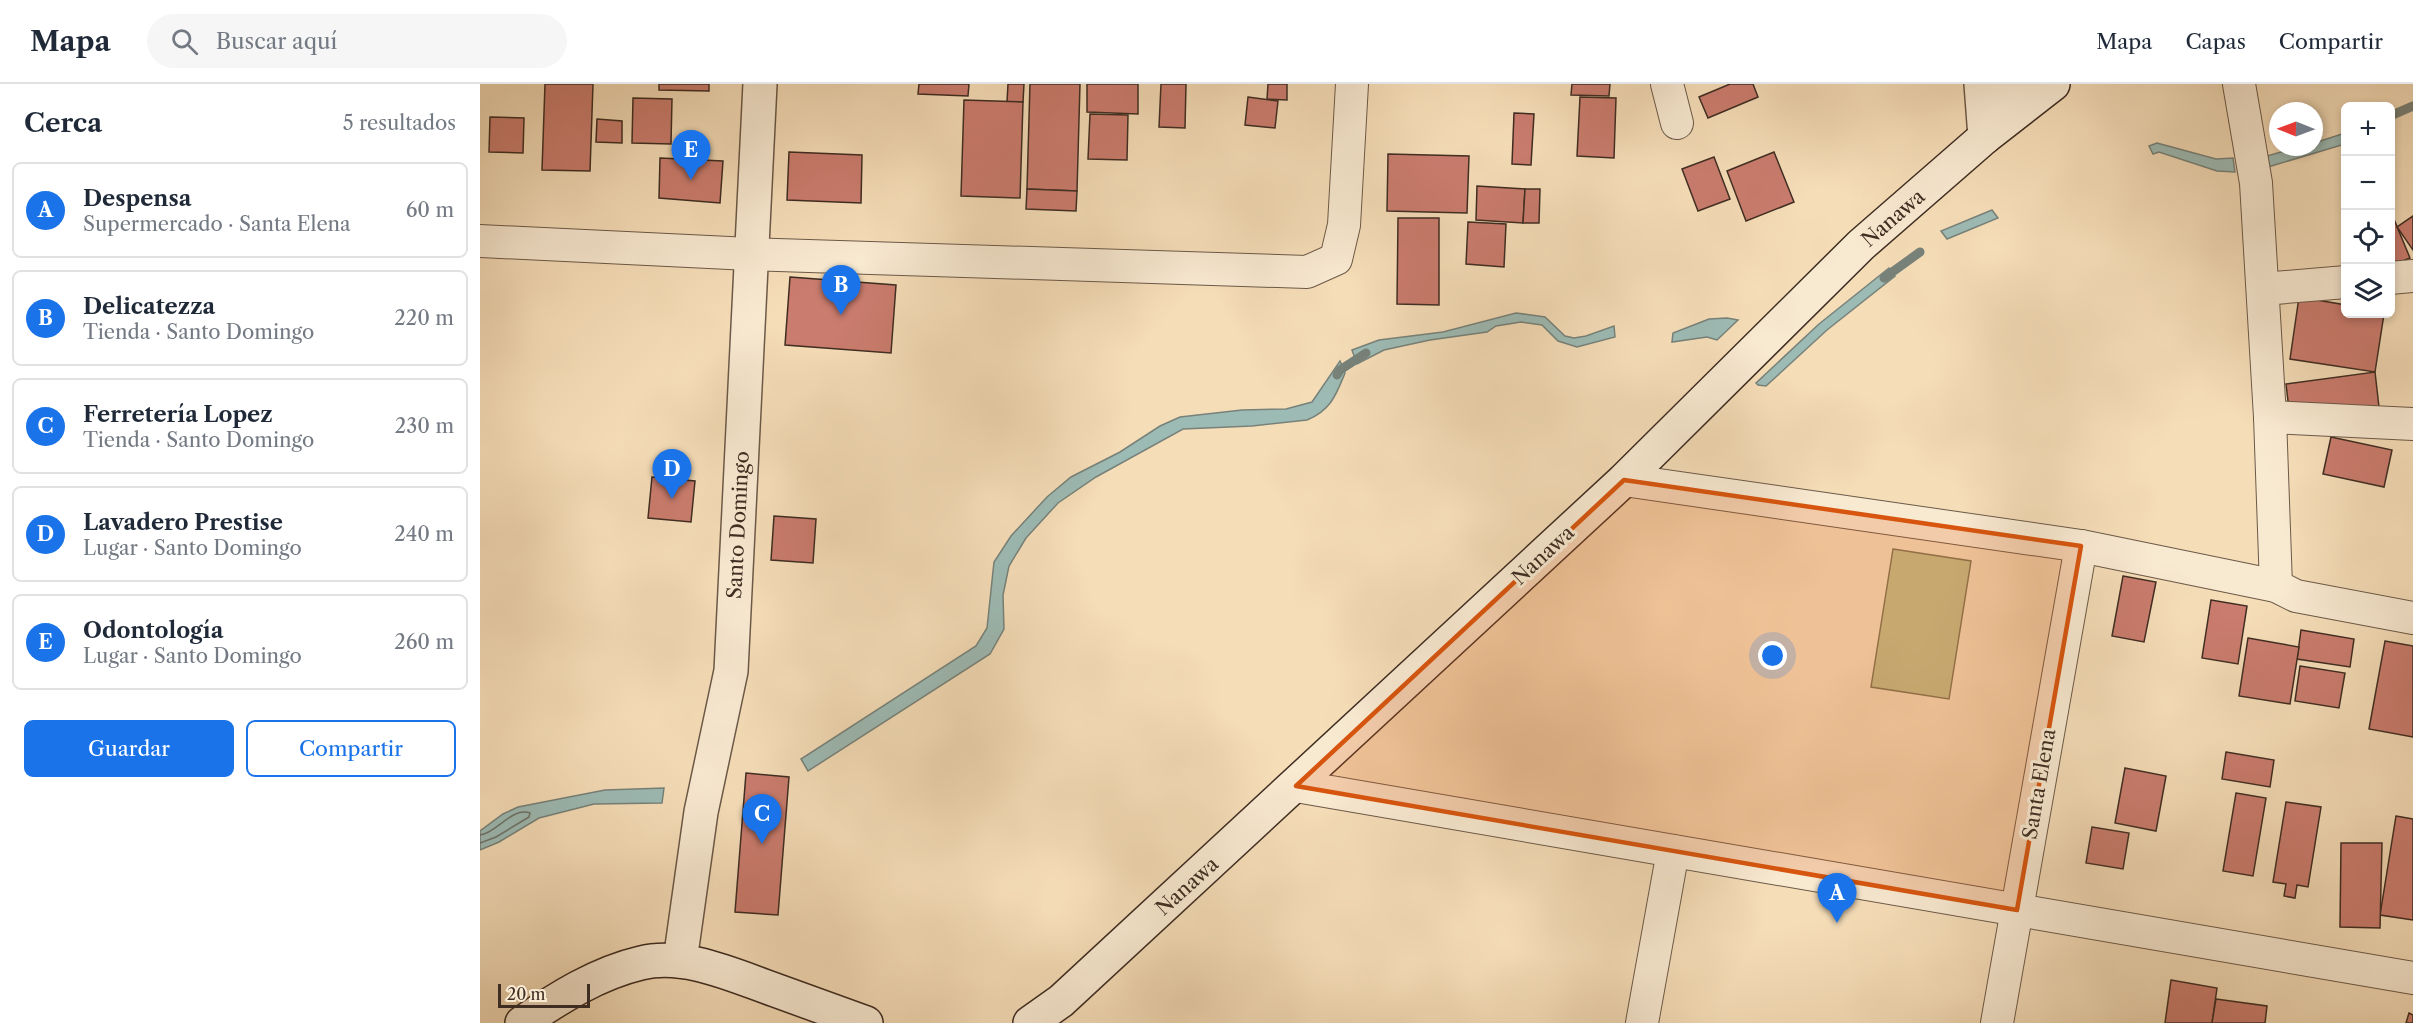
<!DOCTYPE html>
<html lang="es">
<meta charset="utf-8">
<style>
body{margin:0;font-family:"Libre Caslon Text",serif;background:#f6f6f7;color:#1f2937}
.controls{position:absolute;right:18px;top:18px;display:grid;overflow:hidden;border-radius:9px;box-shadow:0 3px 9px #0003}
.controls button{width:54px;height:54px;display:grid;place-items:center;padding:0;border:0;border-bottom:2px solid #e0e1e3;background:#fff;color:#1f2937;font:30px sans-serif}
.compass{position:absolute;left:1789px;top:18px;width:54px;height:54px;border-radius:50%;background:#fff;box-shadow:0 3px 9px #0003;rotate:271deg}
.scale{position:absolute;left:18px;bottom:15px;width:92px;box-sizing:border-box;padding-left:6px;border:3px solid #3f2d22;border-top:0;font-size:16px;line-height:21px;white-space:nowrap;color:#3f2d22;-webkit-text-stroke:4px #f8e9d1;paint-order:stroke}
.you{position:absolute;left:1293px;top:572px;width:21px;height:21px;margin:-15px;border:4px solid #fff;border-radius:50%;background:#1a73e8;box-shadow:0 0 0 9px #1a73e833}
.badge{display:grid;place-items:center;width:39px;height:39px;border-radius:50%;background:#1a73e8;color:#fff;font-size:20px;font-weight:700}
.pin{position:absolute;translate:-50% -50px;filter:drop-shadow(0 2px 3px #0008)}
.pin::after{content:'';position:absolute;top:32px;width:21px;height:18px;background:inherit;clip-path:polygon(0 0,100% 0,50% 100%)}
.list{margin:0;padding:0;list-style:none}
h2{display:flex;justify-content:space-between;align-items:center;height:78px;margin:0;padding:0 24px;font-size:26px}
h2 small{font-size:20px;font-weight:400;color:#747a83}
.list li{display:grid;grid-template-columns:39px 1fr auto;gap:18px;align-items:center;box-sizing:border-box;height:96px;margin:0 12px 12px;padding:0 12px;border:2px solid #e0e1e3;border-radius:9px}
.list b{display:block;font-size:22px;white-space:nowrap}
.list p{margin:0;font-size:20px;white-space:nowrap;color:#747a83}
.list em{font-size:20px;font-style:normal;color:#747a83}
.actions{display:flex;gap:12px;padding:18px 24px}
.actions a{flex:1;padding:14px 0;border:2px solid #1a73e8;border-radius:9px;text-align:center;font-size:21px;color:#1a73e8}
.actions .main{background:#1a73e8;color:#fff}
.icon{flex:none;width:33px;height:33px;fill:none;stroke:currentColor;stroke-width:2;stroke-linecap:round;stroke-linejoin:round}
.map{position:relative;flex:none;width:1933px;height:939px;overflow:hidden}
header{display:flex;align-items:center;gap:36px;box-sizing:border-box;height:84px;padding:0 30px;background:#fff;border-bottom:2px solid #e0e1e3}
header strong{font-size:28px}
nav{display:flex;gap:33px;margin-inline-start:auto;font-size:21px}
.search{width:420px;height:54px;background:#f6f6f7;display:flex;align-items:center;gap:15px;box-sizing:border-box;padding:0 21px;border-radius:33px;color:#747a83;font-size:22px}
main{display:flex}
aside{flex:1;background:#fff}
.map>svg:first-child{display:block}
.green{fill:#c4bf89;stroke:#827656;stroke-width:1.5}
.water{fill:#9dbbb5;stroke:#77827a;stroke-width:1.5}
.lines{fill:none;stroke-linecap:round;stroke-linejoin:round}
.shore{stroke:#6e746c;stroke-width:1.5}
.stream{stroke:#77827a;stroke-width:9}
.building{fill:#ca7c6e;stroke:#3f2d22;stroke-width:1.5}
.minor-casing{stroke:#6c5948;stroke-width:34}
.tertiary-casing{stroke:#6c5948;stroke-width:36}
.secondary-casing{stroke:#3f2d22;stroke-width:36}
.minor{stroke:#f8e9d1;stroke-width:32}
.tertiary{stroke:#f8e9d1;stroke-width:33}
.secondary{stroke:#f8e9d1;stroke-width:33}
.marked{fill:#d7550e;fill-opacity:0.2;stroke:#d7550e;stroke-width:4.5;stroke-linejoin:round}
.labels{text-anchor:middle;stroke-width:6;stroke-linejoin:round;paint-order:stroke}
.street-label{font-size:20px;fill:#3f2d22;stroke:#f8e9d1}
</style>
<header>
<strong>Mapa</strong>
<div class="search"><svg class="icon" aria-label="search" viewBox="0 0 24 24"><circle cx="10" cy="10" r="6"/><path d="M15 15l6 6"/></svg>Buscar aquí</div>
<nav><a>Mapa</a><a>Capas</a><a>Compartir</a></nav>
</header>
<main>
<aside>
<h2>Cerca<small>5 resultados</small></h2>
<ul class="list">
<li><span class="badge">A</span><div><b>Despensa</b><p>Supermercado · Santa Elena</p></div><em>60 m</em></li>
<li><span class="badge">B</span><div><b>Delicatezza</b><p>Tienda · Santo Domingo</p></div><em>220 m</em></li>
<li><span class="badge">C</span><div><b>Ferretería Lopez</b><p>Tienda · Santo Domingo</p></div><em>230 m</em></li>
<li><span class="badge">D</span><div><b>Lavadero Prestise</b><p>Lugar · Santo Domingo</p></div><em>240 m</em></li>
<li><span class="badge">E</span><div><b>Odontología</b><p>Lugar · Santo Domingo</p></div><em>260 m</em></li>
</ul>
<div class="actions"><a class="main">Guardar</a><a>Compartir</a></div>
</aside>
<div class="map">
<svg width="1933" height="939" viewBox="0 0 1933 939">
<rect width="100%" height="100%" fill="#f5ddb8"/>
<filter id="stains"><feTurbulence type="fractalNoise" baseFrequency=".00333" numOctaves="4"/><feColorMatrix values="0 0 0 0 .2 0 0 0 0 .09 0 0 0 0 .02 0 0 0 .5 -.17"/></filter>
<radialGradient id="worn" r=".72"><stop offset=".6" stop-color="#630" stop-opacity="0"/><stop offset="1" stop-color="#630" stop-opacity=".3"/></radialGradient>
<!-- green -->
<path class="green" d="M1413 465 1491 477 1469 615 1391 603Z"/>
<!-- water -->
<g class="water">
<path d="M1865 49V60L1788 83 1787 72 1819 63H1834V59Z"/>
<path d="M1677 59 1736 75 1753 74 1755 88 1737 87 1679 68 1673 70 1669 62Z"/>
<path d="M1512 126 1518 134 1467 155 1461 147Z"/>
<path d="M1409 184 1415 192 1347 246 1286 302 1278 301 1276 299 1339 240Z"/>
<path d="M1036 229 1065 233 1085 252 1094 254 1106 252 1134 242 1135 253 1097 263 1078 257 1062 241 1041 238 1016 242 1007 248 950 256 904 266 877 280 872 266 899 256 963 248Z"/>
<path d="M1247 234 1258 236 1237 256 1227 253 1192 258 1193 249 1229 235Z"/>
<path d="M860 277 865 289C856 311 851 326 827 336L772 342 703 345 616 393 578 419 546 454 529 482 523 511 524 545 510 570 328 687 321 675 496 562 507 544 514 478 531 452 567 413 591 393 640 368 680 342 700 333 762 326 806 325 832 318Z"/>
<path d="M184 704 182 719 114 720 59 734 19 758 0 766V747L23 730 38 723 125 706Z"/>
</g>
<g class="lines">
<!-- shore -->
<path class="shore" d="M0 751C17 749 31 723 50 729L49 733 16 753 0 759"/>
<!-- stream -->
<g class="stream">
<path d="M1910 32 1933 22"/>
<path d="M1404 194 1440 168"/>
<path d="M857 291 860 286 886 269"/>
</g>
</g>
<!-- building -->
<g class="building">
<path d="M65 0H113L110 87 62 86Z"/>
<path d="M179 0H229V7L179 6Z"/>
<path d="M439 0H489L488 12 438 10Z"/>
<path d="M528 0H544L543 18H527Z"/>
<path d="M550 0H600L597 107 547 105Z"/>
<path d="M607 0H658V30L607 28Z"/>
<path d="M681 0H706L705 44 679 43Z"/>
<path d="M788 0H807V16L787 15Z"/>
<path d="M1092 0H1130L1129 12 1091 11Z"/>
<path d="M1250 0H1273L1278 13 1228 34 1219 13Z"/>
<path d="M768 13 798 17 795 44 765 41Z"/>
<path d="M1100 13 1136 14 1134 74 1097 72Z"/>
<path d="M153 14 192 15 191 60 152 59Z"/>
<path d="M484 16 543 18 540 114 481 112Z"/>
<path d="M1034 29 1054 30 1051 81 1032 80Z"/>
<path d="M610 30 648 31 647 76 608 75Z"/>
<path d="M10 33 44 34 43 69 9 68Z"/>
<path d="M117 35 142 37V59L116 58Z"/>
<path d="M309 68 382 71 381 119 307 116Z"/>
<path d="M1294 68 1314 118 1266 137 1247 87Z"/>
<path d="M908 70 989 72 987 129 907 127Z"/>
<path d="M1234 73 1250 115 1218 127 1202 85Z"/>
<path d="M180 74 243 77 240 119 179 114Z"/>
<path d="M997 102 1045 105 1043 139 996 136Z"/>
<path d="M547 105 597 107 596 127 546 125Z"/>
<path d="M1045 105H1060L1059 139H1043Z"/>
<path d="M1911 128 1930 174 1910 182V128Z"/>
<path d="M1933 132V166L1917 143Z"/>
<path d="M918 134H959V221L917 220Z"/>
<path d="M988 138 1026 140 1024 183 986 180Z"/>
<path d="M310 193 416 201 411 269 305 261Z"/>
<path d="M1819 213 1866 221V230H1904L1895 288 1810 275Z"/>
<path d="M1895 288 1899 323 1810 334 1806 300Z"/>
<path d="M1851 353 1912 366 1904 403 1843 390Z"/>
<path d="M172 393 215 397 211 438 168 434Z"/>
<path d="M294 432 336 435 333 479 291 476Z"/>
<path d="M1643 492 1676 498 1664 558 1632 552Z"/>
<path d="M1731 516 1767 522 1758 580 1722 574Z"/>
<path d="M1821 546 1874 555 1870 583 1817 575Z"/>
<path d="M1768 554 1819 563 1810 620 1759 612Z"/>
<path d="M1905 557 1933 562V653L1889 645Z"/>
<path d="M1820 582 1865 589 1859 624 1815 617Z"/>
<path d="M1746 668 1794 676 1790 703 1742 695Z"/>
<path d="M1645 684 1686 692 1676 747 1635 739Z"/>
<path d="M266 689 309 693 298 831 255 828Z"/>
<path d="M1756 709 1786 714 1773 792 1743 787Z"/>
<path d="M1806 718 1841 723 1828 803 1817 801 1815 814 1804 812 1806 800 1793 798Z"/>
<path d="M1916 732 1933 735V836L1900 831Z"/>
<path d="M1612 743 1649 749 1643 785 1606 779Z"/>
<path d="M1861 759H1902L1900 844 1860 843Z"/>
<path d="M1691 896 1737 904 1732 939H1685Z"/>
<path d="M1736 915 1787 922 1785 939H1732Z"/>
<path d="M1929 929 1933 931V939H1926Z"/>
</g>
<g class="lines">
<!-- minor casing -->
<g class="minor-casing">
<g id="minor">
<path d="M1187 0 1197 39"/>
<path d="M1759 0 1776 99 1790 333 1796 502"/>
<path d="M0 157 270 170 827 188 856 175 864 141 872 0"/>
<path d="M1910 194 1933 192"/>
<path d="M1783 205 1866 198"/>
<path d="M1790 333 1933 340"/>
<path d="M1144 396 1601 462 1796 502 1816 512 1933 534"/>
<path d="M816 702 1933 894"/>
<path d="M1162 939 1193 767"/>
<path d="M1517 939 1601 462"/>
</g>
</g>
<!-- tertiary casing -->
<g class="tertiary-casing">
<g id="tertiary">
<path d="M1501 0 1505 53"/>
<path d="M1533 0 1536 28"/>
<path d="M200 877 221 728 251 587 280 0"/>
</g>
</g>
<!-- secondary casing -->
<g class="secondary-casing">
<g id="secondary">
<path d="M42 939C78 914 118 889 161 879 204 868 255 892 295 906 325 917 355 928 386 939"/>
<path d="M550 939 581 917 1144 396 1381 161 1505 53 1573 0"/>
</g>
</g>
<!-- minor -->
<use href="#minor" class="minor"/>
<!-- tertiary -->
<use href="#tertiary" class="tertiary"/>
<!-- secondary -->
<use href="#secondary" class="secondary"/>
</g>
<!-- marked area -->
<path class="marked" d="M1144 396 1601 462 1537 826 816 702Z"/>
<g class="labels">
<!-- street labels -->
<g class="street-label">
<text transform="translate(1413 134) rotate(-41)" y="7">Nanawa</text>
<text transform="translate(258 441) rotate(-87)" y="7">Santo Domingo</text>
<text transform="translate(1063 471) rotate(-43)" y="7">Nanawa</text>
<text transform="translate(1559 700) rotate(-80)" y="7">Santa Elena</text>
<text transform="translate(707 802) rotate(-42)" y="7">Nanawa</text>
</g>
</g>
<rect width="100%" height="100%" filter="url(#stains)"/>
<rect width="100%" height="100%" fill="url(#worn)"/>
</svg>
<div class="controls">
<button>+</button>
<button>−</button>
<button><svg class="icon" aria-label="locate" viewBox="0 0 24 24"><circle cx="12" cy="12" r="6"/><path d="M12 2v4M12 18v4M2 12h4M18 12h4"/></svg></button>
<button><svg class="icon" aria-label="layers" viewBox="0 0 24 24"><path d="M12 4l9 5-9 5-9-5zM3 14l9 5 9-5"/></svg></button>
</div>
<svg class="compass" viewBox="-18 -18 36 36"><path d="M0-13l5 13h-10z" fill="#e53935"/><path d="M0 13l5-13h-10z" fill="#747a83"/></svg>
<div class="scale">20 m</div>
<div class="you"></div>
<div class="pin badge" style="left:1357px;top:839px">A</div>
<div class="pin badge" style="left:361px;top:231px">B</div>
<div class="pin badge" style="left:282px;top:760px">C</div>
<div class="pin badge" style="left:192px;top:415px">D</div>
<div class="pin badge" style="left:211px;top:96px">E</div>
</div>
</main>
